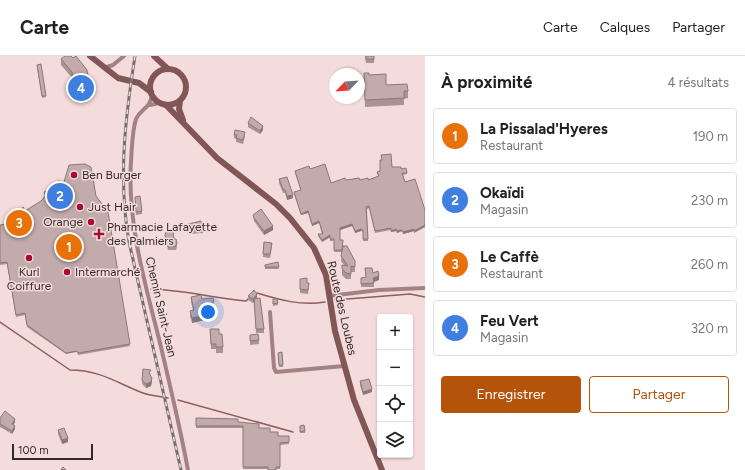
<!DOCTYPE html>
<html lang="fr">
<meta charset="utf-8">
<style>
body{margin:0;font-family:Figtree,sans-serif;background:#f2f2f2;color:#222}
.controls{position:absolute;right:12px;bottom:12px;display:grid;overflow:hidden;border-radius:4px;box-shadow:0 1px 3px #0004}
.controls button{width:36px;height:36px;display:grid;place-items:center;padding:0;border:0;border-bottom:1px solid #e0e0e0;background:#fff;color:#222;font:20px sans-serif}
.compass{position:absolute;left:329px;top:12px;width:36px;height:36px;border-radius:50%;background:#fff;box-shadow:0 1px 3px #0004;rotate:245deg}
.scale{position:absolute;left:12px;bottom:10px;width:81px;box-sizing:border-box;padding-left:4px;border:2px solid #332a2a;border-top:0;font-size:11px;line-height:14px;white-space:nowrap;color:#332a2a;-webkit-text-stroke:3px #f5dcdc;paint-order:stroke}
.you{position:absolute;left:208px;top:256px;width:14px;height:14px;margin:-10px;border:3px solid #fff;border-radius:50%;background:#1a73e8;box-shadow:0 0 0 6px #1a73e833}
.badge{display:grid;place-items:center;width:26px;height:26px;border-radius:50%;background:#b45309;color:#fff;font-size:13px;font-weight:700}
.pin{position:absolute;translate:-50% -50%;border:2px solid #fff;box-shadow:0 1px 4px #0006}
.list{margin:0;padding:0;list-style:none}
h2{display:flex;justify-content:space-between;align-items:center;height:52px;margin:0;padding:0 16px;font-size:17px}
h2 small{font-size:13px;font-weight:400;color:#767676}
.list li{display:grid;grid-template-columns:26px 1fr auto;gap:12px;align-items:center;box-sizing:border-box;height:56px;margin:0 8px 8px;padding:0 8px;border:1px solid #e0e0e0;border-radius:4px}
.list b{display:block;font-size:15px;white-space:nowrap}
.list p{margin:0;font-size:13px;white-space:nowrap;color:#767676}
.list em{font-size:13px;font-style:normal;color:#767676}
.actions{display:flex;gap:8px;padding:12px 16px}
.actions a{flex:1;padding:9px 0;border:1px solid #b45309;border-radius:4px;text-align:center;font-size:14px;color:#b45309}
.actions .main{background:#b45309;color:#fff}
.icon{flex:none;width:22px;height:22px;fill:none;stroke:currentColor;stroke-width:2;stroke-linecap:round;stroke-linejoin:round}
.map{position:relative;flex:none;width:425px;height:414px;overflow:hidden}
header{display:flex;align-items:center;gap:24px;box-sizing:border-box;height:56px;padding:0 20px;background:#fff;border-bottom:1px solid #e0e0e0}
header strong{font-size:19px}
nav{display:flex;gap:22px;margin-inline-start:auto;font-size:14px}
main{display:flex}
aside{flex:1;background:#fff}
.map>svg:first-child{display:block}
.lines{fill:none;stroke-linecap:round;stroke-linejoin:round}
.stream{stroke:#905c5e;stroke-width:1.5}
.street{stroke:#a38283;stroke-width:4}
.secondary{stroke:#825556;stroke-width:6}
.rail-casing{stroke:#7c6d6d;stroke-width:3}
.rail{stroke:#f5dcdc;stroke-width:1.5;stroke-dasharray:4.5;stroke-linecap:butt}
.wall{fill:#a99393}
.shaded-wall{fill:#897878}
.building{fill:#c4abab;stroke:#897878}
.poi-dot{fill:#a60c32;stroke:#f5dcdc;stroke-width:1.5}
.labels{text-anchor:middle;stroke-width:3;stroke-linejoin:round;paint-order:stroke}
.poi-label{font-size:12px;fill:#332a2a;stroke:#f5dcdc;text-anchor:start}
.street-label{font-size:12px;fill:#332a2a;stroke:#f5dcdc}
</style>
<header>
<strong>Carte</strong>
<nav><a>Carte</a><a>Calques</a><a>Partager</a></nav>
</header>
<main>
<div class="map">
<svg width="425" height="414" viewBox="0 0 425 414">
<rect width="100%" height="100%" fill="#f5dcdc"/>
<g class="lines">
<!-- stream -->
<g class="stream">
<path d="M151 233C183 234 214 242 246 245L249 242"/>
<path d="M257 237C280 244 301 250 325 246"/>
<path d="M335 244 410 238 425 241"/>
<path d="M0 266 70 314C100 314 117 327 143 337 151 340 160 340 168 342"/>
<path d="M178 344 293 376"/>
</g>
<!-- street -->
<g class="street">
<path d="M104 12 113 9 124 0"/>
<path d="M152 39C150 53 141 52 136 63 132 75 132 93 131 105 127 167 145 227 160 287 170 329 180 371 188 414"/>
<path d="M150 49 160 47"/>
<path d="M329 240 379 234 425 232"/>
<path d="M270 256 274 312 276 316 344 310"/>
</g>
<!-- secondary -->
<g class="secondary">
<path d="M90 0 118 22 139 27 151 36"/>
<path d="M154 0 168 13"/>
<circle cx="168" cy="31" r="18"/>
<path d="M180 45 179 53 183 64"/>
<path d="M166 49 217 102 276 148 290 162 314 192 326 219 335 275 354 344 382 414"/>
</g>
<!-- rail casing -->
<g class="rail-casing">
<path id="rail" d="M135 0C125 63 118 123 129 186L181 414"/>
</g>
<!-- rail -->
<use href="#rail" class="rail"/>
</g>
<!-- wall -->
<g class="wall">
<path d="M365 0H374V7H366Z"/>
<path d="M61 3 91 36V41L76 44 72 22 61 9Z"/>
<path d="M37 11 46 40V41L42 42Z"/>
<path d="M364 17 369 19 386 29 408 35V42L404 43V49L365 51Z"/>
<path d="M248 67 263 74 260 78 248 71Z"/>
<path d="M234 79 245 80 243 88 236 86V83L234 82Z"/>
<path d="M392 111 401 113 407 117V118L403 119 405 126 415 123 414 177V175L403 178 402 175 397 177 396 175 391 176V174L375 177 369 152 367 153 368 185H363V176L361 175 355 177 352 170 340 174V184L342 193 355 211V216H351V223H346L342 219V213L344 209 341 205 342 196H334V185H330V181L322 186 318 180V178H322L319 167 312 170 308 157 301 159 294 138V136L301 135 295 117V115L310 113 331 127 346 124H368L378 120 377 116Z"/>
<path d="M279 123 293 142 287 144 285 137H283L279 127Z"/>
<path d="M44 136 96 140 130 290 78 299 77 296 66 298 27 271 25 259 16 261 7 208 0 209V169L8 168 25 155 41 145 45 140 44 138Z"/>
<path d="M135 144 142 155V158L136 159Z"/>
<path d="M253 159 273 174 264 179 254 165Z"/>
<path d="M188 171 203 174V177L189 178Z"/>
<path d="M165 179 174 183 177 191 176 194H168L165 182Z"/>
<path d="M264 186 272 191 270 202 263 201Z"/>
<path d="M278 206 279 213H265V209Z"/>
<path d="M373 217 379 224 374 226V231H361V222L366 221Z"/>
<path d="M300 223 307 227 309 231 308 238 300 237Z"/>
<path d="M248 240 257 242 256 243 264 273V277H256L254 245 253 247 248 244Z"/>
<path d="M191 241 202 243 213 242 214 251 204 252 205 264 192 267 190 260V255L193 254 191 246Z"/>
<path d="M273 243H277L278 249 273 250Z"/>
<path d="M210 273 219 278 223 291V297H216V293H211Z"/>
<path d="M250 279 259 284V288L250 289Z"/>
<path d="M282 296 283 311H279L278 297Z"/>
<path d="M151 317 150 319 152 325 151 330 146 332 142 328V324Z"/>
<path d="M360 325 372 336 363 339 360 329Z"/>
<path d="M0 362 15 366 13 369 15 373 12 378 0 371Z"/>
<path d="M196 362 238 366 259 372 278 380H289V388L280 389V413H243V372H196Z"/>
<path d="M300 370 305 375V377H300Z"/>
<path d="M58 374 68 386 62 388 58 378Z"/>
</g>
<!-- shaded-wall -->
<g class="shaded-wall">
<path d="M263 70V74L260 78V75Z"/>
<path d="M293 139V142L287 144V140Z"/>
<path d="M308 155V157L301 159V158Z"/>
<path d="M319 165V167L312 170V168Z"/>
<path d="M352 168V170L340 174V172Z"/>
<path d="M425 169V171L414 177V175Z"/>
<path d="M273 170V174L264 179V175Z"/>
<path d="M361 173V175L355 177V175Z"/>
<path d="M396 173V175L391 176V175Z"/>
<path d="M414 173V175L403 178V176Z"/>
<path d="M402 174V175L397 177V175Z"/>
<path d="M330 179V181L322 186V184Z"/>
<path d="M379 220V224L373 226V222Z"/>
<path d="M257 238V242L253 247V243Z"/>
<path d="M205 259V264L192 267V262Z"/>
<path d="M152 322V325L151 330 146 332V328Z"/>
<path d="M372 333V336L363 339V336Z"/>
<path d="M15 363V366L12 371V368Z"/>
<path d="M15 370V373L12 378V375Z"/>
<path d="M68 382V386L62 388V384Z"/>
</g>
<!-- building -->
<g class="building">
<path d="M65 0H71L73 2 76 0 87 14 91 36 76 38 72 16 61 3Z"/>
<rect x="366" y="0" width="8" height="3"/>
<path d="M41 8 46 40H42L37 9Z"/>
<path d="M364 17H369V19L386 18V29L407 28 408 35H404V42L365 44Z"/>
<path d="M251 61 263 70 260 75 248 67Z"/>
<path d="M235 74 245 76 243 84 236 82 237 79H234Z"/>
<path d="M391 98 392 111H401V113L406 112 407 117H402L405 126 415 123 425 154V169L414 175V173L403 176 402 174 397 175 396 173 391 175V172L375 175 369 150 366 151 368 183H363V174L361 173 355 175 352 168 340 172V184H343L342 194H334V183H330V179L322 184 318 178H323L319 165 312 168 308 155 301 158 294 136 301 134 295 115 309 110 310 113 325 108 331 127 345 122 346 124 359 122 360 124 368 122V124L379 120 377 116 380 115V104H382L381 99Z"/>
<path d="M85 108 91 111 96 140 108 156 130 288 78 297 77 295 66 297 27 269 25 257 16 259 7 206 0 207V169L8 168 9 161 15 162 23 151 25 155 41 145 46 139 44 136 57 133 58 125 64 126 69 109Z"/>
<path d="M287 121 293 139 287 140 285 134 283 133 279 123Z"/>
<path d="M140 140 142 155 136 156 135 141Z"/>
<path d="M261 153 273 170 264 175 254 162 253 159Z"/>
<path d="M201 165 203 174 189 175 188 168Z"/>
<path d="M173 175 174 183H176L177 187 176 190 168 191 165 179 166 176Z"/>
<path d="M264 186 272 187 270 198H263Z"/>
<path d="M343 190H347L355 205V211L351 210V218L346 217 342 213V209L348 210 341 200Z"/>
<path d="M278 206 279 211H265V209Z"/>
<path d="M365 212H372L373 217 378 215 379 220 373 222 374 227 361 228V222L366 221Z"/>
<path d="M307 222V227H309L308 234 300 233V223Z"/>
<path d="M254 234 257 238 253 243 248 240Z"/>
<path d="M201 239 202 243 213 242 214 246 203 247 205 259 192 262 190 255 194 254 191 241Z"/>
<path d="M260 242 264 273H256L254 243Z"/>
<path d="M273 243H277L278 247 273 248Z"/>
<path d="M210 273H219V278H222L223 291H216V288H211Z"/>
<path d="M258 278 259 284 250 285V279Z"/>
<path d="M282 296 283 309H279L278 297Z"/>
<path d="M143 313 151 314 149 317 152 322 151 326 146 328 142 324Z"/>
<path d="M369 323 372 333 363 336 360 325Z"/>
<path d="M5 355 15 363 12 368 15 370 12 375 0 368V362Z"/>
<path d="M196 362 238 363V366L259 368V372H270V376H278V380H289V386L280 387V411H276V414H268V411H243V370H196Z"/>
<path d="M304 369 305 375 300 376V370Z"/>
<path d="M64 372 68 382 62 384 58 374Z"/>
<path d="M63 411 66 414H61Z"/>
</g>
<!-- markers -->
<g class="poi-dot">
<circle cx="74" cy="119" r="4"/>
<circle cx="80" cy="151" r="4"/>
<circle cx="91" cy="166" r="4"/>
<path d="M97 172h4v4h4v4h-4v4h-4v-4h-4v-4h4z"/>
<circle cx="29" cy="202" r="4"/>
<circle cx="67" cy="216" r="4"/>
</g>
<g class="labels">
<!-- poi labels -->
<g class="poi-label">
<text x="82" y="123">Ben Burger</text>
<text x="88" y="155">Just Hair</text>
<text x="83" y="170" text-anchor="end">Orange</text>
<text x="107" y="175">Pharmacie Lafayette<tspan x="107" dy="14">des Palmiers</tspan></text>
<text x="29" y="220" text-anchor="middle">Kurl<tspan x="29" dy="14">Coiffure</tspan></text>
<text x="75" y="220">Intermarché</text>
</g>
<!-- street labels -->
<g class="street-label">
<text transform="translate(161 251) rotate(77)" y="4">Chemin Saint-Jean</text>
<text transform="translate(342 252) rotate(77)" y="4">Route des Loubes</text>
</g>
</g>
</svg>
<div class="controls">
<button>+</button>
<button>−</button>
<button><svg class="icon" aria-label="locate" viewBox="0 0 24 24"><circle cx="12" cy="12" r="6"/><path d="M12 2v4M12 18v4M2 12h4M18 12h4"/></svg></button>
<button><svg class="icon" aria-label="layers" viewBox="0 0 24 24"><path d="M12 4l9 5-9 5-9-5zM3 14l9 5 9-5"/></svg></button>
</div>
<svg class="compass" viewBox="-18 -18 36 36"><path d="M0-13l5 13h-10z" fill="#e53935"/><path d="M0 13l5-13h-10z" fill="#767676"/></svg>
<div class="scale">100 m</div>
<div class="you"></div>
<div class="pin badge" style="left:69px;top:191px;background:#e8710a">1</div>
<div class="pin badge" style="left:60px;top:140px;background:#3f7fe0">2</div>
<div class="pin badge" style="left:19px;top:167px;background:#e8710a">3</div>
<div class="pin badge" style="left:81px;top:32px;background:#3f7fe0">4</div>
</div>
<aside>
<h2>À proximité<small>4 résultats</small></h2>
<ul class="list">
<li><span class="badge" style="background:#e8710a">1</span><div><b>La Pissalad'Hyeres</b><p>Restaurant</p></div><em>190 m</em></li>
<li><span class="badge" style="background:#3f7fe0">2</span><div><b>Okaïdi</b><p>Magasin</p></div><em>230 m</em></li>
<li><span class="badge" style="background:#e8710a">3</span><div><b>Le Caffè</b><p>Restaurant</p></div><em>260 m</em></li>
<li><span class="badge" style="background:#3f7fe0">4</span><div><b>Feu Vert</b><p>Magasin</p></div><em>320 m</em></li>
</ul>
<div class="actions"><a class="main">Enregistrer</a><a>Partager</a></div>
</aside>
</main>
